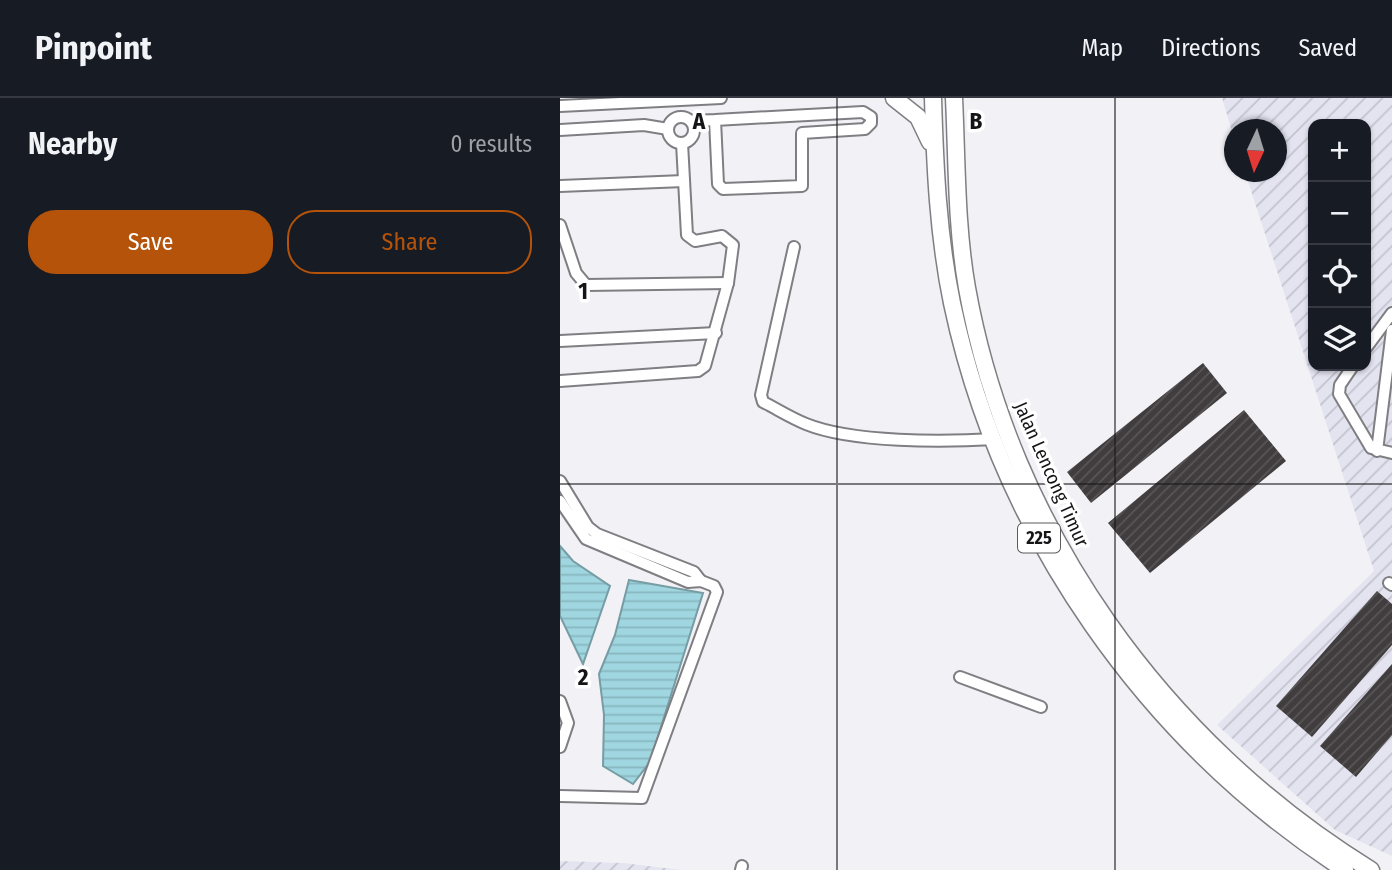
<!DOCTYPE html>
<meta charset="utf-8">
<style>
body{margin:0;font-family:"Fira Sans Condensed",sans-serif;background:#242831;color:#f1f3f6}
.controls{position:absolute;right:21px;top:21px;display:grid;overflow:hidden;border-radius:14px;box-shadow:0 2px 5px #0004}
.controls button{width:63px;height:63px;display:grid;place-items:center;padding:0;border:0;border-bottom:2px solid #363941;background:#171b24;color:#f1f3f6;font:35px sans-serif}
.compass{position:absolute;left:664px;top:21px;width:63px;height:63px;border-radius:50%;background:#171b24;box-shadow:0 2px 5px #0004;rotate:184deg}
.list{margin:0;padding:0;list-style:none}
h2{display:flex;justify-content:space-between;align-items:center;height:91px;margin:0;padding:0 28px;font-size:30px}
h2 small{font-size:23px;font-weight:400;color:#9ea1a6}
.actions{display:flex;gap:14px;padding:21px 28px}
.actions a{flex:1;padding:16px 0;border:2px solid #b45309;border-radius:28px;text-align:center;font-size:24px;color:#b45309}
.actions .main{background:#b45309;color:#fff}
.icon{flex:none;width:38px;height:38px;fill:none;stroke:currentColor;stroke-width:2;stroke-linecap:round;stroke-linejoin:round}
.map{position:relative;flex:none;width:832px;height:772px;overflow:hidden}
header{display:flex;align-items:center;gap:42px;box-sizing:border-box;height:98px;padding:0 35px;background:#171b24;border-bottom:2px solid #363941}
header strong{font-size:33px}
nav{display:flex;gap:38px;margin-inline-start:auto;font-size:24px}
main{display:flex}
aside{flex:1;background:#171b24}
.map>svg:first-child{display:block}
.industrial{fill:url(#industrial-furrows);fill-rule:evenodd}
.water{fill:url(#water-rules);stroke:#769ca4;stroke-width:2}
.building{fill:url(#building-hatch)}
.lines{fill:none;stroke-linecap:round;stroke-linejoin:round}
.minor-casing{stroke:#7f7f83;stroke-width:14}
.highway-casing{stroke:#7f7f83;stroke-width:19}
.minor{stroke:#fff;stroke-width:10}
.highway{stroke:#fff;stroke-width:16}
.grid{fill:none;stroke:#151517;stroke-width:2;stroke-opacity:0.55}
.labels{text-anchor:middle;stroke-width:7;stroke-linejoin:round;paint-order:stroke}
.shield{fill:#fff;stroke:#5b5b5d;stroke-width:2}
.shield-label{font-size:18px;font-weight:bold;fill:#151517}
.street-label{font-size:19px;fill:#151517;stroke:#fff}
.grid-label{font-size:23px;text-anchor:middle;font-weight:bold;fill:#151517;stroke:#fff;stroke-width:7;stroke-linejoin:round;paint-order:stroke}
</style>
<header>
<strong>Pinpoint</strong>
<nav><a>Map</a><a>Directions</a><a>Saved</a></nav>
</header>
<main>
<aside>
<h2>Nearby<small>0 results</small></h2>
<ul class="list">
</ul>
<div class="actions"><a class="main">Save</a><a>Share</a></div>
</aside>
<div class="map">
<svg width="832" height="772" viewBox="0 0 832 772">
<defs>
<pattern id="industrial-furrows" width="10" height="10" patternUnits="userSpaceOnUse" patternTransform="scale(1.75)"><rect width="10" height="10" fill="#e3e4f0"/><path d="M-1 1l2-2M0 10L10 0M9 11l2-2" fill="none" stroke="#c2c3cd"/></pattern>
<pattern id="water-rules" width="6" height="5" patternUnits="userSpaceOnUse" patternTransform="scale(1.75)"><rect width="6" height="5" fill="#9fd6e0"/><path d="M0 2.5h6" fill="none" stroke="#88b7bf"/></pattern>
<pattern id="building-hatch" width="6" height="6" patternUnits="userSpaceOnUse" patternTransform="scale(1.75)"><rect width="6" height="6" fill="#413d3e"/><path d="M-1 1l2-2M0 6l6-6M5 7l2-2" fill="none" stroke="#595657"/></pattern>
</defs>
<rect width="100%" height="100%" fill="#f1f1f6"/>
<!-- industrial -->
<g class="industrial">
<path d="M662 0H832V758L775 732 657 627 814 473 685 74H716V32H674V40ZM753 26H806V268H753Z"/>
<path d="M0 763 63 765 121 772H0Z"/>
</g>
<!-- water -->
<g class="water">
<path d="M0 448 13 463 50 488 23 566 0 518Z"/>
<path d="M69 482 143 495 90 664 73 686 43 668 44 617 39 576 55 537Z"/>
</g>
<!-- building -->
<g class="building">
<path d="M643 265 667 295 531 405 507 374Z"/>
<path d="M684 312 726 363 590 475 548 425Z"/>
<path d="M817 493 832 506V547L752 639 716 608Z"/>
<path d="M832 566V637L796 679 760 648Z"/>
</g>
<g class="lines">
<!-- minor casing -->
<g class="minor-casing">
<g id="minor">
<path d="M0 8 161 0"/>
<circle cx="121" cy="32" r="13"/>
<path d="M131 23 155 22 303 14 311 19V25L305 31 242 35V88L163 91 158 86 155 22"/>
<path d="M0 32 84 27 108 31"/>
<path d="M0 88 124 83"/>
<path d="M0 127 16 175 26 187 168 185"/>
<path d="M234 149 201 297 203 304C217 311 231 320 246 326 293 345 384 344 435 341"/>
<path d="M0 243 156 235"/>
<path d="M806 250 832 215"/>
<path d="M793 268 780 287 779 296 811 350 832 355"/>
<path d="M0 283 138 273 145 268 168 185 173 147 162 138 135 143 127 137 122 45"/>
<path d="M817 353 832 232"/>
<path d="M0 383 28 429 37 436 134 474 141 483"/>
<path d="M0 403 26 441 128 484 141 483 154 488 157 494 82 700 0 698"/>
<path d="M829 485 832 487"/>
<path d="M400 579 481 609"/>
<path d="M0 603 8 625 0 649"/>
<path d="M181 772 182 768"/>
</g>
</g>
<!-- highway casing -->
<g class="highway-casing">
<g id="highway">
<path d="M334 0 358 19 370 44"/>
<path d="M373 0C375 69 378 137 392 205 441 437 587 644 785 772"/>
<path d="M394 0C397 63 396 128 407 190 450 431 604 645 811 772"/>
</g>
</g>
<!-- minor -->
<use href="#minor" class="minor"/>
<!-- highway -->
<use href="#highway" class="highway"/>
</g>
<!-- grid -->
<path class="grid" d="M277 0V772M555 0V772M0 386H832"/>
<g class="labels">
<!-- shield labels -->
<rect class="shield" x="458" y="425.5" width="42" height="29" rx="5"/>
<g class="shield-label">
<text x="479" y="446">225</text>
</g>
<!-- street labels -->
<g class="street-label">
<text transform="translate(492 376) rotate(66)" y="7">Jalan Lencong Timur</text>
</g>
</g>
<g class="grid-label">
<text x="139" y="31">A</text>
<text x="416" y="31">B</text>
<text x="23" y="201">1</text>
<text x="23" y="587">2</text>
</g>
</svg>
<div class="controls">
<button>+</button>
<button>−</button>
<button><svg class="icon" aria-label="locate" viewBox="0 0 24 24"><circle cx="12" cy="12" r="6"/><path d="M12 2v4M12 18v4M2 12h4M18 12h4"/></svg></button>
<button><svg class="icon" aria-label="layers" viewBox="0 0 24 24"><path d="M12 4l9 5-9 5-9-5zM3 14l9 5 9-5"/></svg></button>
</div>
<svg class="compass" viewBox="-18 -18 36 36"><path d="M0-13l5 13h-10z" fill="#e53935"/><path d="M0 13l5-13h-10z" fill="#9ea1a6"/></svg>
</div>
</main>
